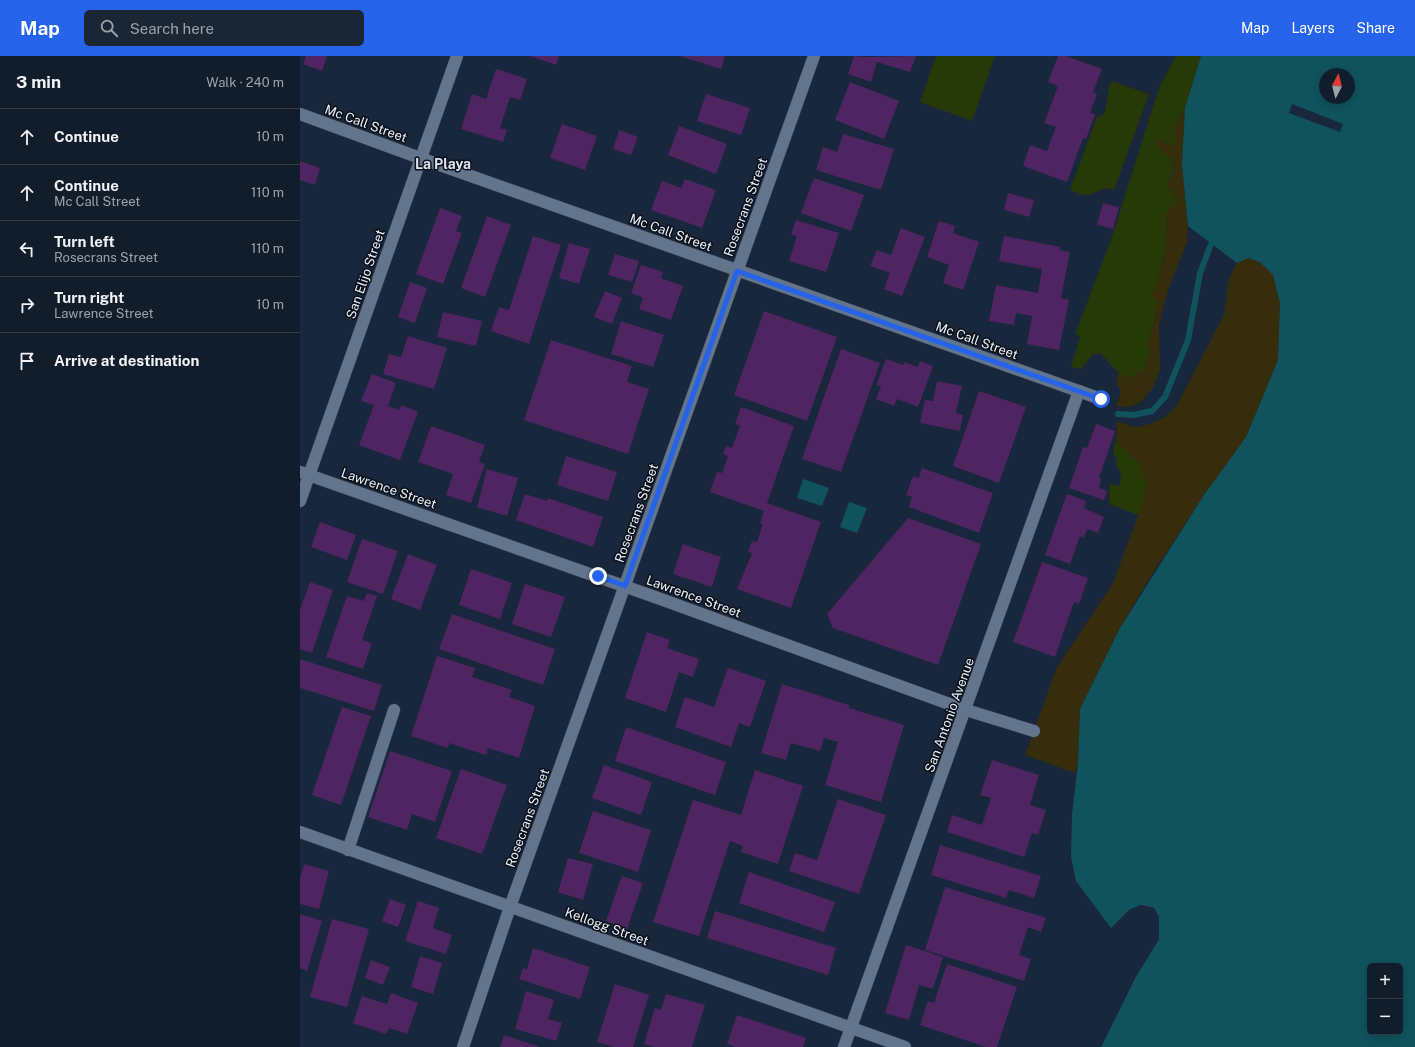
<!DOCTYPE html>
<meta charset="utf-8">
<style>
body{margin:0;font-family:"Public Sans",sans-serif;background:#1b2634;color:#f1f3f6}
.controls{position:absolute;right:12px;bottom:12px;display:grid;overflow:hidden;border-radius:6px;box-shadow:0 2px 10px #0003}
.controls button{width:36px;height:36px;display:grid;place-items:center;padding:0;border:0;border-bottom:1px solid #313b48;background:#121d2c;color:#f1f3f6;font:20px sans-serif}
.compass{position:absolute;left:1019px;top:12px;width:36px;height:36px;border-radius:50%;background:#121d2c;box-shadow:0 2px 10px #0003;rotate:7deg}
.stop{position:absolute;width:12px;height:12px;margin:-9px;border:3px solid #2563eb;border-radius:50%;background:#fff}
.stop.end{background:#2563eb;border-color:#fff;box-shadow:0 1px 4px #0008}
.list{margin:0;padding:0;list-style:none}
h2{display:flex;justify-content:space-between;align-items:center;height:52px;margin:0;padding:0 16px;font-size:17px}
h2 small{font-size:13px;font-weight:400;color:#9ca2a9}
.list li{display:grid;grid-template-columns:26px 1fr auto;gap:12px;align-items:center;box-sizing:border-box;height:56px;padding:0 16px;border-top:1px solid #313b48}
.list b{display:block;font-size:15px;white-space:nowrap}
.list p{margin:0;font-size:13px;white-space:nowrap;color:#9ca2a9}
.list em{font-size:13px;font-style:normal;color:#9ca2a9}
.icon{flex:none;width:22px;height:22px;fill:none;stroke:currentColor;stroke-width:2;stroke-linecap:round;stroke-linejoin:round}
.map{position:relative;flex:none;width:1115px;height:991px;overflow:hidden}
header{display:flex;align-items:center;gap:24px;box-sizing:border-box;height:56px;padding:0 20px;background:#2563eb;color:#fff}
header strong{font-size:19px}
nav{display:flex;gap:22px;margin-inline-start:auto;font-size:14px}
.search{width:280px;height:36px;background:#1b2634;display:flex;align-items:center;gap:10px;box-sizing:border-box;padding:0 14px;border-radius:6px;color:#9ca2a9;font-size:15px}
main{display:flex}
aside{flex:1;background:#121d2c}
.map>svg:first-child{display:block}
.green{fill:#273906}
.sand{fill:#362d0c}
.water{fill:#11535d;fill-rule:evenodd}
.pier{fill:#18273b}
.lines{fill:none;stroke-linecap:round;stroke-linejoin:round}
.stream{stroke:#11535d;stroke-width:6}
.building{fill:#4e2560}
.minor-casing{stroke:#364152;stroke-width:13}
.minor{stroke:#63758d;stroke-width:12}
.route{stroke:#2563eb;stroke-width:5}
.labels{text-anchor:middle;stroke-width:3;stroke-linejoin:round;paint-order:stroke}
.street-label{font-size:13px;fill:#eaf2fd;stroke:#091019}
.neighbourhood-label{font-size:14px;font-weight:bold;fill:#dfe4f2;stroke:#091019}
</style>
<header>
<strong>Map</strong>
<div class="search"><svg class="icon" aria-label="search" viewBox="0 0 24 24"><circle cx="10" cy="10" r="6"/><path d="M15 15l6 6"/></svg>Search here</div>
<nav><a>Map</a><a>Layers</a><a>Share</a></nav>
</header>
<main>
<aside>
<h2>3 min<small>Walk · 240 m</small></h2>
<ul class="list">
<li><svg class="icon" aria-label="ahead" viewBox="0 0 24 24"><path d="M12 20V5M6 11l6-6 6 6"/></svg><div><b>Continue</b></div><em>10 m</em></li>
<li><svg class="icon" aria-label="ahead" viewBox="0 0 24 24"><path d="M12 20V5M6 11l6-6 6 6"/></svg><div><b>Continue</b><p>Mc Call Street</p></div><em>110 m</em></li>
<li><svg class="icon" aria-label="left" viewBox="0 0 24 24"><path d="M17 20v-9H6M10 6l-5 5 5 5"/></svg><div><b>Turn left</b><p>Rosecrans Street</p></div><em>110 m</em></li>
<li><svg class="icon" aria-label="right" viewBox="0 0 24 24"><path d="M7 20v-9h11M14 6l5 5-5 5"/></svg><div><b>Turn right</b><p>Lawrence Street</p></div><em>10 m</em></li>
<li><svg class="icon" aria-label="arrive" viewBox="0 0 24 24"><path d="M6 21V4h12l-3 4 3 4H6"/></svg><div><b>Arrive at destination</b></div></li>
</ul>
</aside>
<div class="map">
<svg width="1115" height="991" viewBox="0 0 1115 991">
<rect width="100%" height="100%" fill="#18273b"/>
<!-- green -->
<g class="green">
<path d="M636 0H695L672 65 620 46Z"/>
<path d="M876 0H901L885 52 880 59 877 88 870 90 858 83C869 100 881 109 867 128L878 145 866 157C868 185 863 213 852 239L859 245C855 259 853 275 847 288L850 295 844 315C840 317 834 321 829 321 821 322 806 304 801 297L792 299 781 313 771 311 780 280 775 278 811 184 859 32Z"/>
<path d="M811 25 849 38 814 134 805 132C787 140 789 142 770 134L797 61 804 58C808 46 807 37 811 25Z"/>
<path d="M816 386C828 392 847 414 847 428 847 437 842 450 838 459L809 448 810 428 820 430C821 421 822 416 816 409L817 402 813 400 814 388Z"/>
</g>
<!-- sand -->
<g class="sand">
<path d="M885 52 882 108 888 170 887 186 868 234 859 269 860 313 853 332 841 346 829 351 816 350 821 336 817 327 818 318 820 317C828 324 835 319 844 315L850 295 847 288C853 275 855 259 859 245L854 243 852 239C863 213 868 185 866 156L878 145 867 128C882 108 870 100 854 87L858 83 870 90 877 88 874 71Z"/>
<path d="M948 202 960 206 973 219 980 247 978 304 946 381 904 439 842 534 820 572 780 653 778 707 775 717 725 699 757 611 813 527 841 452 847 428 841 411 834 401 816 386 817 365 834 371 847 369 864 362 877 349 924 259 929 222 937 207Z"/>
</g>
<!-- water -->
<g class="water">
<path d="M901 0H1115V991H801L835 922 859 883V861L854 852 841 849 829 854 811 872 776 825 771 801 772 759 778 707 780 653 820 572 904 439 946 381 978 304 980 247 973 219 960 206 948 202 937 207 888 170 882 108 885 52ZM1025 18H1049V42H1025ZM1070 910H1100V976H1070Z"/>
<path d="M503 423 529 432 522 450 497 442Z"/>
<path d="M549 446 567 452 557 477 540 471Z"/>
</g>
<!-- pier -->
<g class="pier">
<path d="M992 48 1043 68 1040 76 989 57Z"/>
<path d="M841 849 854 852 859 861V883L835 922 801 991H799L833 921 857 883V862L852 854 841 851 830 855 812 874 829 854Z"/>
</g>
<g class="lines">
<!-- stream -->
<path class="stream" d="M818 358 833 359 852 355 865 341 888 284 900 217 911 188"/>
</g>
<!-- building -->
<g class="building">
<path d="M6 0H27L22 15 3 8Z"/>
<path d="M230 0H259L256 9Z"/>
<path d="M380 0H425L421 13Z"/>
<path d="M554 0 563 1 616 0 610 16 577 6 571 26 548 18Z"/>
<path d="M758 0H766L802 13 793 36 797 38 790 57 795 58 786 83 783 82 767 126 723 110 730 89 747 95 756 71 744 67 758 30 748 26Z"/>
<path d="M196 13 227 23 220 44 210 41 200 72 207 74 203 86 161 73 172 38 186 43Z"/>
<path d="M550 26 599 45 584 83 535 64Z"/>
<path d="M406 38 450 52 441 79 397 65Z"/>
<path d="M262 68 297 80 285 114 250 102Z"/>
<path d="M379 70 427 88 416 118 368 99Z"/>
<path d="M319 74 338 81 331 99 313 93Z"/>
<path d="M543 78 594 93 581 134 516 114 523 91 537 96Z"/>
<path d="M0 105 20 112 15 129 0 124Z"/>
<path d="M514 122 564 139 551 175 501 157Z"/>
<path d="M385 123 416 134 402 172 351 154 362 125 381 132Z"/>
<path d="M708 137 734 144 729 161 704 154Z"/>
<path d="M803 147 819 151 813 173 797 169Z"/>
<path d="M140 152 162 160 156 175 162 177 143 228 116 218Z"/>
<path d="M187 160 211 169 185 241 161 232Z"/>
<path d="M496 164 539 177 526 216 489 205 497 180 491 179Z"/>
<path d="M639 165 655 170 653 177 679 186 663 234 643 227 649 209 627 201Z"/>
<path d="M601 172 625 181 602 240 584 233 590 217 570 210 577 194 591 199Z"/>
<path d="M233 180 261 189 229 288 191 275 199 251 209 254Z"/>
<path d="M704 180 760 191 759 194 770 196 761 242 769 244 759 294 727 288 732 260 716 257 714 269 689 265 696 229 738 237 742 213 699 205Z"/>
<path d="M269 187 290 193 279 228 259 222Z"/>
<path d="M315 198 339 205 332 226 308 219Z"/>
<path d="M341 209 363 216 361 222 383 230 371 264 339 253 343 242 331 237Z"/>
<path d="M110 226 127 232 115 267 98 261Z"/>
<path d="M305 235 322 242 312 268 294 261Z"/>
<path d="M464 255 537 281 507 365 434 339Z"/>
<path d="M143 256 182 265 176 290 137 281Z"/>
<path d="M321 265 364 279 353 311 311 298Z"/>
<path d="M108 280 147 292 134 333 83 318 89 298 101 301Z"/>
<path d="M251 284 332 310 327 326 349 333 328 398 224 364Z"/>
<path d="M541 293 580 307 541 416 502 403Z"/>
<path d="M586 303 604 309V306L618 311 620 305 633 310 618 351 597 343 594 350 576 343 581 330 576 329Z"/>
<path d="M72 318 96 327 88 350 99 354 101 349 118 356 100 404 59 389 74 349 61 345Z"/>
<path d="M637 325 662 330 656 357 663 359 660 375 620 367 625 344 633 345Z"/>
<path d="M679 335 726 351 699 427 653 410Z"/>
<path d="M441 351 494 370 467 447 521 466 491 552 437 533 452 497 448 496 452 485 457 486 463 468 460 467 464 455 410 436 417 416 422 417 428 400 423 398 426 390 432 392 440 370 435 368Z"/>
<path d="M796 368 815 375 799 422 801 423 799 432 807 435 804 444 769 432 783 391 787 392Z"/>
<path d="M131 370 185 389 179 406 185 408 171 447 146 439 153 418 118 406Z"/>
<path d="M266 400 317 416 308 445 257 429Z"/>
<path d="M622 412 693 437 679 477 609 451 612 441 606 439 613 420 619 422Z"/>
<path d="M187 413 218 422 207 460 177 451Z"/>
<path d="M225 438 247 445 248 442 303 461 293 491 216 464Z"/>
<path d="M767 438 786 445 784 452 804 461 798 477 787 473 784 482 780 480 770 508 745 499Z"/>
<path d="M608 462 681 488 638 609 533 572 527 558Z"/>
<path d="M20 466 56 479 47 504 11 491Z"/>
<path d="M62 483 98 495 83 538 47 526Z"/>
<path d="M383 488 421 501 412 531 373 518Z"/>
<path d="M108 498 137 509 120 554 91 543Z"/>
<path d="M742 506 788 522 779 548 774 546 755 601 713 586Z"/>
<path d="M171 513 212 527 200 563 159 549Z"/>
<path d="M10 526 33 534 12 597 0 593V554Z"/>
<path d="M225 528 265 541 251 581 212 568Z"/>
<path d="M67 537 77 540 62 584 72 587 63 613 26 601 47 540 64 545Z"/>
<path d="M152 558 255 593 243 629 139 593Z"/>
<path d="M347 576 370 584 367 592 399 603 393 621 379 616 366 656 325 642Z"/>
<path d="M137 600 175 612 172 621 212 634 209 641 235 650 219 702 188 692 186 699 149 687 148 692 111 680Z"/>
<path d="M0 603 82 629 74 655 0 632Z"/>
<path d="M428 612 466 625 450 671 439 667 431 691 375 671 385 641 414 651Z"/>
<path d="M482 628 549 649V652L604 669 581 746 525 729 538 686 524 682 520 695 491 687 486 704 461 697Z"/>
<path d="M42 651 71 660 41 749 12 739Z"/>
<path d="M326 671 426 706 415 739 315 705Z"/>
<path d="M90 695 152 715 135 766 112 758 107 774 68 761Z"/>
<path d="M692 704 739 719 730 749 746 754 738 779 732 777 724 801 647 776 652 759 682 769 691 742 680 739Z"/>
<path d="M304 709 352 726 341 759 292 742Z"/>
<path d="M161 713 207 729 182 798 136 782Z"/>
<path d="M455 714 503 730 478 808 441 796 443 790 430 785 399 880 353 866 393 744 441 759Z"/>
<path d="M538 743 586 759 559 838 489 815 495 797 517 804Z"/>
<path d="M293 755 351 774 338 816 279 797Z"/>
<path d="M640 789 741 820 734 842 709 834 706 842 631 819Z"/>
<path d="M268 802 293 808 283 844 258 836Z"/>
<path d="M4 808 29 815 19 853 0 848V822Z"/>
<path d="M449 816 535 846 524 876 439 847Z"/>
<path d="M322 820 343 827 327 873 306 865Z"/>
<path d="M645 831 746 862 741 876 728 871 719 899 731 903 724 925 625 894Z"/>
<path d="M90 843 106 849 98 871 82 865Z"/>
<path d="M118 845 139 852 133 872 152 879 146 898 105 885Z"/>
<path d="M415 855 536 892 528 919 407 882Z"/>
<path d="M0 858 22 865 7 915 0 912Z"/>
<path d="M32 863 69 873 47 951 10 941Z"/>
<path d="M606 889 643 901 633 933 619 929 609 964 585 957Z"/>
<path d="M233 892 290 911 280 943 219 923 223 912 227 913Z"/>
<path d="M120 900 142 907 133 938 111 931Z"/>
<path d="M71 904 90 911 83 929 65 922Z"/>
<path d="M647 908 717 931 697 991H686L620 969 628 945 634 947Z"/>
<path d="M315 928 349 939 333 991H313L297 986Z"/>
<path d="M226 935 254 944 248 963 262 967 256 985 215 973Z"/>
<path d="M91 937 118 947 107 978 89 972 86 978 53 967 62 940 87 948Z"/>
<path d="M366 938 405 949 392 991H355L344 988 355 952 361 954Z"/>
<path d="M437 959 506 982 503 991H436L427 988Z"/>
<path d="M204 979 240 991H200Z"/>
</g>
<g class="lines">
<!-- minor casing -->
<g class="minor-casing">
<g id="minor">
<path d="M0 58 120 102 801 343"/>
<path d="M0 416 355 541 666 654 734 675"/>
<path d="M0 445 157 0"/>
<path d="M0 776 605 991"/>
<path d="M48 794 94 654"/>
<path d="M163 991 210 851 514 0"/>
<path d="M544 991 779 335"/>
</g>
</g>
<!-- minor -->
<use href="#minor" class="minor"/>
</g>
<g class="lines">
<!-- route -->
<path class="route" d="M298 520 325 530 437 215 801 343"/>
</g>
<g class="labels">
<!-- street labels -->
<g class="street-label">
<text transform="translate(66 67) rotate(20)" y="5">Mc Call Street</text>
<text transform="translate(445 151) rotate(-70)" y="5">Rosecrans Street</text>
<text transform="translate(371 176) rotate(20)" y="5">Mc Call Street</text>
<text transform="translate(65 218) rotate(-71)" y="5">San Elijo Street</text>
<text transform="translate(677 284) rotate(20)" y="5">Mc Call Street</text>
<text transform="translate(89 432) rotate(19)" y="5">Lawrence Street</text>
<text transform="translate(336 457) rotate(-70)" y="5">Rosecrans Street</text>
<text transform="translate(394 540) rotate(20)" y="5">Lawrence Street</text>
<text transform="translate(649 659) rotate(-70)" y="5">San Antonio Avenue</text>
<text transform="translate(227 762) rotate(-70)" y="5">Rosecrans Street</text>
<text transform="translate(307 870) rotate(20)" y="5">Kellogg Street</text>
</g>
<!-- neighbourhood labels -->
<g class="neighbourhood-label">
<text x="143" y="113">La Playa</text>
</g>
</g>
</svg>
<div class="controls">
<button>+</button>
<button>−</button>
</div>
<svg class="compass" viewBox="-18 -18 36 36"><path d="M0-13l5 13h-10z" fill="#e53935"/><path d="M0 13l5-13h-10z" fill="#9ca2a9"/></svg>
<div class="stop" style="left:801px;top:343px"></div>
<div class="stop end" style="left:298px;top:520px"></div>
</div>
</main>
